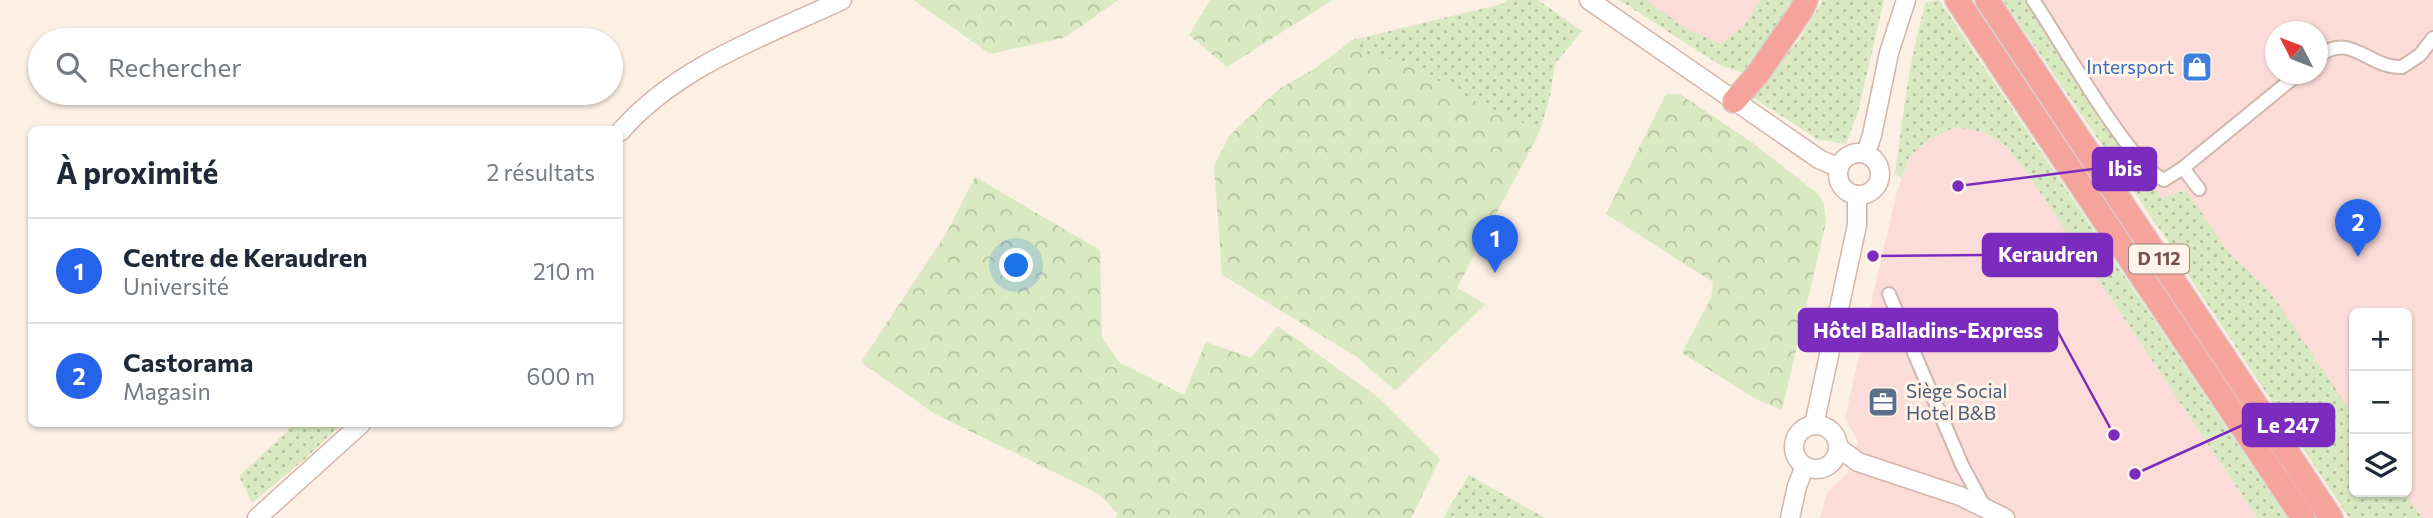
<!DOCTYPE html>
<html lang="fr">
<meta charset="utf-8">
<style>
body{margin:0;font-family:Commissioner,sans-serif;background:#f6f6f7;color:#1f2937}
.controls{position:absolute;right:21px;bottom:21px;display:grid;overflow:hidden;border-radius:10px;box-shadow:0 2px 5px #0004}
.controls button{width:63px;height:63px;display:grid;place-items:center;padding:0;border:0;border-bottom:2px solid #e0e1e3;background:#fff;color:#1f2937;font:35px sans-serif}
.compass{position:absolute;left:2265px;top:21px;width:63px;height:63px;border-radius:50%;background:#fff;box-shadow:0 2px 5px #0004;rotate:312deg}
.you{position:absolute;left:1017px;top:266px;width:24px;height:24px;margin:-18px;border:5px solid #fff;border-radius:50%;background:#1a73e8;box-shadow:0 0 0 10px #1a73e833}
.badge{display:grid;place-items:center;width:46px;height:46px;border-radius:50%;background:#2563eb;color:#fff;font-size:23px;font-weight:700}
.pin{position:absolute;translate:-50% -58px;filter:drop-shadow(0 2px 4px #0008)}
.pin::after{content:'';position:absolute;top:37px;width:24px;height:21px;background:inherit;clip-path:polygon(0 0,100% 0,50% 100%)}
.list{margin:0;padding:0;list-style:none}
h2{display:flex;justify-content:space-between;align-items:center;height:91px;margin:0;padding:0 28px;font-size:30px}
h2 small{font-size:23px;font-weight:400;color:#747a83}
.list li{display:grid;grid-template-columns:46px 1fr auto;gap:21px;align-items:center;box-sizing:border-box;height:105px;padding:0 28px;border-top:2px solid #e0e1e3}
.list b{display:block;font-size:26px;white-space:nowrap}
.list p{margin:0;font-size:23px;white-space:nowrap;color:#747a83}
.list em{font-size:23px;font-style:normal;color:#747a83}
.icon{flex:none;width:38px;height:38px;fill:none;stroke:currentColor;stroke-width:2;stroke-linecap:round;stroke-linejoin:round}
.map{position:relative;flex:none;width:2433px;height:518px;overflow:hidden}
.search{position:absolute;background:#fff;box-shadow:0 2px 5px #0004;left:28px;top:28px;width:595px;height:77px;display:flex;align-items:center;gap:18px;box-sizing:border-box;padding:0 24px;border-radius:38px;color:#747a83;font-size:26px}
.panel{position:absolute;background:#fff;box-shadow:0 2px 5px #0004;left:28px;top:126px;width:595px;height:301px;border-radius:10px}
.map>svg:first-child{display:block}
.commercial{fill:#fcdcd8;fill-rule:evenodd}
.grass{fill:url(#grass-dots)}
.forest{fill:url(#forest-crowns)}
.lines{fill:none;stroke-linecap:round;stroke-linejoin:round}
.street-casing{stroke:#d0b7ae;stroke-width:16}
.secondary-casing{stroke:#d3b5ab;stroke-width:21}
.highway-casing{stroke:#d8cfcc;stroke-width:26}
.street{stroke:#fff;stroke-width:12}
.secondary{stroke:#fff;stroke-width:18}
.highway{stroke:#f6a39b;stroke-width:23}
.labels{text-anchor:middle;stroke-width:6;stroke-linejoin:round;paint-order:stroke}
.shield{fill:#fff3ea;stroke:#9e827a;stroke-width:2}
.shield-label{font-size:18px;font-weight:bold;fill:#75524a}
.shop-label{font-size:19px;fill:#366cbe;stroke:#fff3ea;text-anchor:end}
.service-label{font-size:19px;fill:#4e5e75;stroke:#fff3ea;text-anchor:start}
.leader{fill:none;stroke:#7b2cbf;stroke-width:2.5}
.callout-dot{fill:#7b2cbf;stroke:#fff3ea;stroke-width:2.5}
.callout{fill:#7b2cbf;stroke:#7b2cbf;stroke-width:2.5}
.callout-label{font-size:21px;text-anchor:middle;font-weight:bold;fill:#fff}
</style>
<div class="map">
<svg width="2433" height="518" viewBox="0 0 2433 518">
<defs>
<pattern id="grass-dots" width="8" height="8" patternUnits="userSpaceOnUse" patternTransform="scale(1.75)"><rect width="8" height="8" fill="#d9eac3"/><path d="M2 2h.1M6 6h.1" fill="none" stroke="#b5c0a0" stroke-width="1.8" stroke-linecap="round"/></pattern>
<pattern id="forest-crowns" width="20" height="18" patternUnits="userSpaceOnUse" patternTransform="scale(1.75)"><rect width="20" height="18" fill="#d9eac3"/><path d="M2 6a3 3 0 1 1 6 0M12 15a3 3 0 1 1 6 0" fill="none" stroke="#b5c0a0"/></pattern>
</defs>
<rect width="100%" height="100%" fill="#fcefe4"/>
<!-- commercial -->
<g class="commercial">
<path d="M1632 0H1769L1757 21 1715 50Z"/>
<path d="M2025 0H2433V518H2374L2356 492H2407V313H2354V489ZM2276 32H2318V74H2276Z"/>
<path d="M1955 127 1982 132 2005 145 2025 170 2257 518H1820L1827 493 1847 474 1858 442 1845 418 1896 195 1910 156 1928 141Z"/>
</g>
<!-- grass -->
<g class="grass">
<path d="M1508 0H1538L1582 31 1555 64 1550 96 1540 131 1473 100 1400 60 1367 58 1352 40 1502 4Z"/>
<path d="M1619 0H1646L1687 29 1721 44 1745 25 1760 0H1793L1774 35 1743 73 1720 65Z"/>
<path d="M1823 0H1884L1858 112 1846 144 1817 139 1752 97 1755 88 1799 40Z"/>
<path d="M1939 0 2287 518H2257L2025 170 2005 145 1982 132 1955 127 1928 141 1910 156 1902 178 1895 174C1903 116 1909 58 1926 2Z"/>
<path d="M2003 0H2030L2162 198 2186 190 2230 254 2270 291 2354 416V492H2405L2422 518H2349L2184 269 2169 243Z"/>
<path d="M295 424H341L305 459 252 503 239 476Z"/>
<path d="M1469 475 1545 518H1443Z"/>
</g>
<!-- forest -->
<g class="forest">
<path d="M914 0H1118L1066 37 990 54Z"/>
<path d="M1210 0H1333L1227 67 1189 35Z"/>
<path d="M1352 40 1367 58 1400 60 1473 100 1540 131 1457 288 1486 304 1395 391 1357 357 1222 275 1214 165 1230 135 1279 89 1317 67Z"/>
<path d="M1666 94H1680L1753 143 1818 194 1824 203 1826 222 1782 410 1756 399 1682 353 1711 298 1713 282 1606 214Z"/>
<path d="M975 177 1100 250 1102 337 1119 362 1184 395 1206 342 1251 358 1278 326 1379 398 1440 459 1411 518H1116L1118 514 1099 494 933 413 861 362 946 234Z"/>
</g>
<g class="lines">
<!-- street casing -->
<g class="street-casing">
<g id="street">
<path d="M2033 0C2058 36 2130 166 2164 180L2183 168"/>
<path d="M2318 57C2350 30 2369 69 2402 67L2420 55 2433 38"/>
<path d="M2199 189 2183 168 2298 74"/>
<path d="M1889 294 1962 465 1984 506"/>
</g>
</g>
<!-- secondary casing -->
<g class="secondary-casing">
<g id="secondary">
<path d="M1589 0 1819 159 1839 168"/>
<path d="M620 132C677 66 765 36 842 0"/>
<circle cx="1859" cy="174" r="21"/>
<path d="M1866 153 1872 135 1889 53 1906 0"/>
<path d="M1814 425 1857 225V195"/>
<circle cx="1816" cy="447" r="22"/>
<path d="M1839 448 1858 462 1960 496 2005 518"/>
<path d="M257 518 361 424"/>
<path d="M1790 518 1797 486 1805 466"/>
</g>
</g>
<!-- highway casing -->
<g class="highway-casing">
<g id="highway">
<path d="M1957 0 2303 518"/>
<path d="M1987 0 2331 518"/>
<path d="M1734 101 1757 75 1801 11 1806 0"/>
</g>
</g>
<!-- street -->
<use href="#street" class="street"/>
<!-- secondary -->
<use href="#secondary" class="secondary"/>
<!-- highway -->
<use href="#highway" class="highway"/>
</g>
<!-- icons -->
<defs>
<g id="shop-square" transform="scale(1.575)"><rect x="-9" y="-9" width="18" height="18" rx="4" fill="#3f7fe0" stroke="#fff3ea"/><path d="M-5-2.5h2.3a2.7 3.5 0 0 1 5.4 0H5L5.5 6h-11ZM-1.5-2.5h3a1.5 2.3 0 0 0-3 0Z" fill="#fff"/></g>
<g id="office-square" transform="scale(1.575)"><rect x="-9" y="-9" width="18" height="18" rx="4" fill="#5c6f8a" stroke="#fff3ea"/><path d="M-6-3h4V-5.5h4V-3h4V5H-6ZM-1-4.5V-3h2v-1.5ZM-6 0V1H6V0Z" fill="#fff"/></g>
</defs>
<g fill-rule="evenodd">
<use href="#shop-square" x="2197" y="67"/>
<use href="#office-square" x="1883" y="402"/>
</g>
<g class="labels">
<!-- shield labels -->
<rect class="shield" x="2129" y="244.5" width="60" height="29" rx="5"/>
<g class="shield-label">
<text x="2159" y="265">D 112</text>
</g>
<!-- shop labels -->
<g class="shop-label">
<text x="2174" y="74">Intersport</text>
</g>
<!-- service labels -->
<g class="service-label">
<text x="1906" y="398">Siège Social<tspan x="1906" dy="22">Hotel B&amp;B</tspan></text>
</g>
</g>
<!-- callouts -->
<path class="leader" d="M1958 186L2093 169M1873 256L1983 255M2114 435L2057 330M2135 474L2243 425"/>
<g class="callout-dot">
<circle cx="1958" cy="186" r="7"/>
<circle cx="1873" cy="256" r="7"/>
<circle cx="2114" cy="435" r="7"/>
<circle cx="2135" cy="474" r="7"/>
</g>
<g class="callout">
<rect x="2093" y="148" width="63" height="42" rx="7"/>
<rect x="1983" y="234" width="129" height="42" rx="7"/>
<rect x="1799" y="309" width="258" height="42" rx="7"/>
<rect x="2243" y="404" width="91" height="42" rx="7"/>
</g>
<g class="callout-label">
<text x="2125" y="176">Ibis</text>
<text x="2048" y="262">Keraudren</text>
<text x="1928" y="338">Hôtel Balladins-Express</text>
<text x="2288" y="433">Le 247</text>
</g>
</svg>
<div class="controls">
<button>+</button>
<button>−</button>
<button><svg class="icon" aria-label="layers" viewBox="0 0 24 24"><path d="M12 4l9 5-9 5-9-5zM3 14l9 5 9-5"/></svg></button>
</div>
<svg class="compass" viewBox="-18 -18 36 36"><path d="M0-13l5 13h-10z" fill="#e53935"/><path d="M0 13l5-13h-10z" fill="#747a83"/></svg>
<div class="you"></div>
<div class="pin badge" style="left:1495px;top:273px">1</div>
<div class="pin badge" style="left:2358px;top:257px">2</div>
<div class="search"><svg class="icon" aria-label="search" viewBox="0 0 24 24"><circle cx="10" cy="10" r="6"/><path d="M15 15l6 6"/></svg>Rechercher</div>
<section class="panel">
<h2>À proximité<small>2 résultats</small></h2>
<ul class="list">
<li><span class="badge">1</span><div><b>Centre de Keraudren</b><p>Université</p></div><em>210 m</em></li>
<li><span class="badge">2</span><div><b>Castorama</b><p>Magasin</p></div><em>600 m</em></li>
</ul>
</section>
</div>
